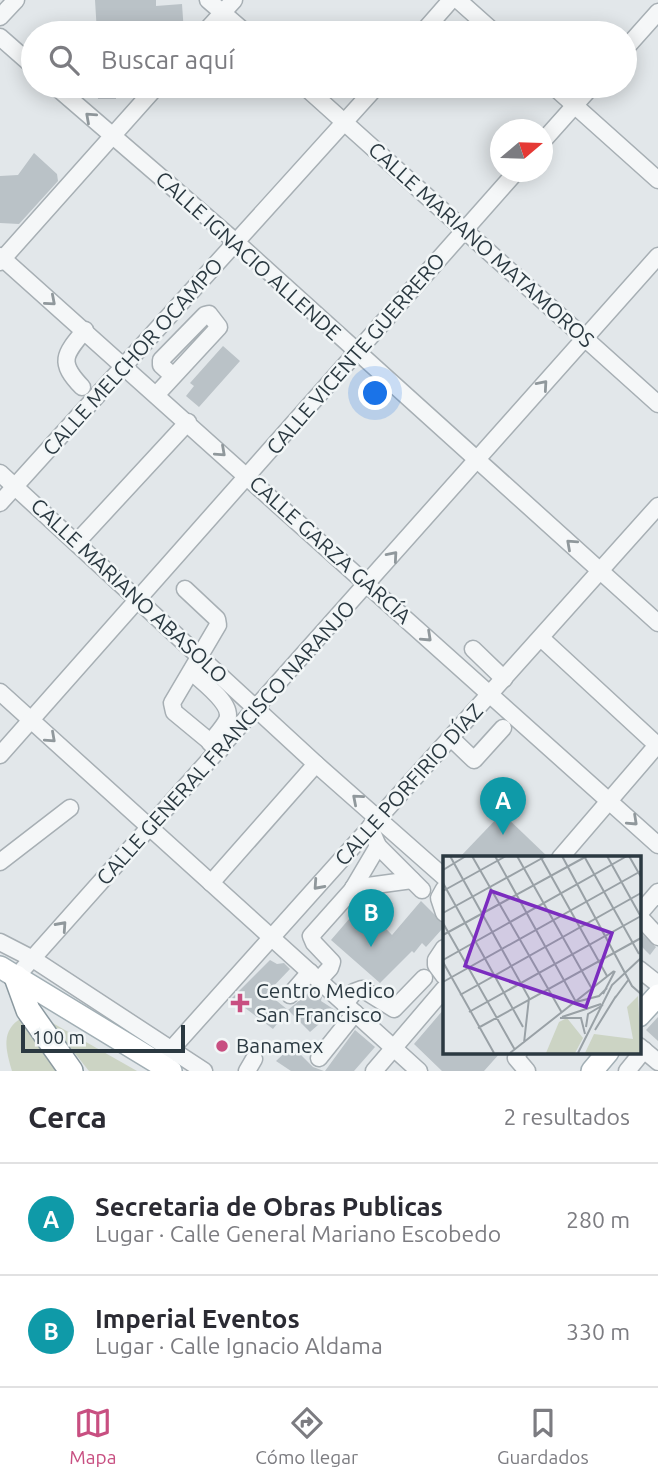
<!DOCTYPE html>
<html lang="es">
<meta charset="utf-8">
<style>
body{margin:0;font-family:Ubuntu,sans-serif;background:#f7f7f7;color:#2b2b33}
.compass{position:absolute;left:490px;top:119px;width:63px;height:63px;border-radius:50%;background:#fff;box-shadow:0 4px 18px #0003;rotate:71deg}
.scale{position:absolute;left:21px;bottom:18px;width:164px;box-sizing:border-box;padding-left:7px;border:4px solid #2b3941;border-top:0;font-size:19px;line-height:24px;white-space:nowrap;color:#2b3941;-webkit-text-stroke:5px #f2f6f7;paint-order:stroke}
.you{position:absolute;left:376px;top:394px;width:24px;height:24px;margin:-18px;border:5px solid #fff;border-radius:50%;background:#1a73e8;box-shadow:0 0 0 10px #1a73e833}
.badge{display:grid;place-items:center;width:46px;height:46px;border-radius:50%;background:#c84f81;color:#fff;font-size:23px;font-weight:700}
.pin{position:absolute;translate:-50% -58px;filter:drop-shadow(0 2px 4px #0008)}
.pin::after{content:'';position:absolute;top:37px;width:24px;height:21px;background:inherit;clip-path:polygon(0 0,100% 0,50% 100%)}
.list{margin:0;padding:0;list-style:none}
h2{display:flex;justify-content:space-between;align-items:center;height:91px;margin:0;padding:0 28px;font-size:30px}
h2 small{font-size:23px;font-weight:400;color:#7c7c81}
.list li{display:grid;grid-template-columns:46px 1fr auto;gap:21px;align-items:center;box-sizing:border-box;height:112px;padding:0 28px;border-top:2px solid #e1e1e2}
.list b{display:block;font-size:26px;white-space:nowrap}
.list p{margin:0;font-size:23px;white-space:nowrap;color:#7c7c81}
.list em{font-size:23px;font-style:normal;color:#7c7c81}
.icon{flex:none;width:38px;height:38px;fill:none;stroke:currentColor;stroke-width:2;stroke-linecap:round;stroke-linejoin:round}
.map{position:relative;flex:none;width:658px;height:1071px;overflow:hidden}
.search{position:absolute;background:#fff;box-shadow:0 4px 18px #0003;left:21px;right:21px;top:21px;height:77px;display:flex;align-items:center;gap:18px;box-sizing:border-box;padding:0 24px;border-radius:38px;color:#7c7c81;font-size:26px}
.sheet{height:315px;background:#fff}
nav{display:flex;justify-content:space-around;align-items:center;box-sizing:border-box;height:98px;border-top:2px solid #e1e1e2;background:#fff;font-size:19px;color:#7c7c81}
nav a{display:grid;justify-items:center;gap:4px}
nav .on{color:#c84f81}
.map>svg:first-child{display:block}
.green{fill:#ccd4c4}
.building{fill:#bac2c7}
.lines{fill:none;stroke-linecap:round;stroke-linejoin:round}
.minor-casing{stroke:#a7afb4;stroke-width:19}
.major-casing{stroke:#a2afb5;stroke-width:24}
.highway-casing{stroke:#8b99a0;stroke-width:26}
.minor{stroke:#f5f7f8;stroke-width:16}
.major{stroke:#fff;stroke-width:21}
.highway{stroke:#fff;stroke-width:23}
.oneway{stroke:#90989c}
.poi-dot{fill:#c84f81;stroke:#f2f6f7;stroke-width:2.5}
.labels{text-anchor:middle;stroke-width:5;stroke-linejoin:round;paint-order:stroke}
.street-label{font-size:21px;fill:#2b3941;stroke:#f2f6f7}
.poi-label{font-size:21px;fill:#2b3941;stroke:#f2f6f7;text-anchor:start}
.inset-road{fill:none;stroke:#99a1a6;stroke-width:2}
.view{fill:#7b2cbf;fill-opacity:0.15;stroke:#7b2cbf;stroke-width:3.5}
.inset-edge{fill:none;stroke:#2b3941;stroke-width:3.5}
</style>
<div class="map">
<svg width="658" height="1071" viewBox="0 0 658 1071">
<rect width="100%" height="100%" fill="#e2e7ea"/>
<!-- green -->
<g class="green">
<path d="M22 1018 61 1071H12C6 1050 0 1030 22 1018Z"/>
<path d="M49 1021 137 1071H89Z"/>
</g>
<!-- building -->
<g class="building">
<path d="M95 0H156V6L182 4 184 33H97Z"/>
<path d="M97 86H116V99H98Z"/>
<path d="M34 153 57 174 58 181 19 224 0 223V176L18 175Z"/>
<path d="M223 346 240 361 199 407 186 396 194 386 190 383Z"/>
<path d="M502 813 549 858H459Z"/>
<path d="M421 901 443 923V928L426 947 422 943 414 953 412 951 380 983 331 940 362 904 392 935Z"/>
<path d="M639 931 656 947 650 955 639 944Z"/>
<path d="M270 960 277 964 284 963 290 969 267 993 288 1010 273 1029 232 998Z"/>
<path d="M313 989 322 997 321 1001 335 1010 310 1032 288 1010Z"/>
<path d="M444 1009V1052H501L484 1071H442L414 1044Z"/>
<path d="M658 1017V1041L646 1030Z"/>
<path d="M355 1030 375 1047 354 1071H325Z"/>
<path d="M292 1046 313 1067 324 1071H291L276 1061Z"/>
</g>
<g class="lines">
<!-- minor casing -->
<g class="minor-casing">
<g id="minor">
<path d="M208 0 246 33"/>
<path d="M458 0 495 33"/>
<path d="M0 17 16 0"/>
<path d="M204 33 234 0"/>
<path d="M422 33 451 0"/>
<path d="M0 37 33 66"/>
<path d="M625 49 658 12"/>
<path d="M55 86 237 243 658 623"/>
<path d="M304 86 658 404"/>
<path d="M553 86 658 180"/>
<path d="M542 142 592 86"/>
<path d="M0 256 658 845"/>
<path d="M0 262 157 86"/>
<path d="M82 387C58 362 64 355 85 330"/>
<path d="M157 394 219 327 209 314 205 315 161 360V365L173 376"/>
<path d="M0 473 316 764 444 877"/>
<path d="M0 503 377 86"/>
<path d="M77 542 188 422"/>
<path d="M185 589 217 619 218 625 172 703 174 712 220 750"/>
<path d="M541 638 657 745"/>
<path d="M473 649 504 679"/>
<path d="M192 672C202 682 234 704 227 720 223 728 215 736 210 743"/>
<path d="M0 692 419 1071"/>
<path d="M451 738 474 760 503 728"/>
<path d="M0 755 516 172"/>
<path d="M378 846 422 890"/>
<path d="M560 858 658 744"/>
<path d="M0 862 70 808"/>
<path d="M211 883 316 764"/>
<path d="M353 888 412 880"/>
<path d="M444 889 439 898 444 913"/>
<path d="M639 914 658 892"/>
<path d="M639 916 658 937"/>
<path d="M0 942 33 959 204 1071"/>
<path d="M444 948 436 960V965L444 976"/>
<path d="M639 969 658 984"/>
<path d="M16 977 658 256"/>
<path d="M319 980 330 968 332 962 314 943 311 936 352 890 378 846 370 827"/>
<path d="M290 995 310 972"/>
<path d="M345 1004 354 992 362 989 394 1009 424 978"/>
<path d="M639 1046 658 1062"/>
<path d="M519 1052 516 1058 527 1071"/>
<path d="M319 1058 355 1013"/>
<path d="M159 1063 658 506"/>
<path d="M247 1071 254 1059"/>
<path d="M374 1071 444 989"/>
<path d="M627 1071 644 1050"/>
</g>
</g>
<!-- major casing -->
<g class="major-casing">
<g id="major">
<path d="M0 967 171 1071"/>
<path d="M639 1016 658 995"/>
<path d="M592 1071 608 1052"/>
</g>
</g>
<!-- highway casing -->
<g class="highway-casing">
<path id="highway" d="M16 977 28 1010 71 1071"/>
</g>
<!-- minor -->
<use href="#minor" class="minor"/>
<!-- major -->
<use href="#major" class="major"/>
<!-- highway -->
<use href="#highway" class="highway"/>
</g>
<!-- one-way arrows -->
<defs><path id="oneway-chevron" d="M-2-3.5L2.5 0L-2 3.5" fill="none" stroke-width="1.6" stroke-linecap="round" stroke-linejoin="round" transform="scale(1.75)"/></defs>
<g class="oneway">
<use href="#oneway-chevron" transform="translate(90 117) rotate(-138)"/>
<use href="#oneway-chevron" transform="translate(51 301) rotate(41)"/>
<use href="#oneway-chevron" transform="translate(543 385) rotate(-49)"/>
<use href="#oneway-chevron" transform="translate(221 452) rotate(42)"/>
<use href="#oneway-chevron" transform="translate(571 544) rotate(-138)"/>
<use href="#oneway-chevron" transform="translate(393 556) rotate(-49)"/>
<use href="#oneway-chevron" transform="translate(427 637) rotate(43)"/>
<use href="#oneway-chevron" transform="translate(51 738) rotate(42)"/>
<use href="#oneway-chevron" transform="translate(357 799) rotate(-139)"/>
<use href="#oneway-chevron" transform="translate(633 821) rotate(43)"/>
<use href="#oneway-chevron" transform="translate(318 885) rotate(132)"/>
<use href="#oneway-chevron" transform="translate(62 926) rotate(-48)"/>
</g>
<!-- markers -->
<g class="poi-dot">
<path d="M236.5 992.5h7v7h7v7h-7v7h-7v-7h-7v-7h7z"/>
<circle cx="222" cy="1046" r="7"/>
</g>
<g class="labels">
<!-- street labels -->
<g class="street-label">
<text transform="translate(481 245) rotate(42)" y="7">CALLE MARIANO MATAMOROS</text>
<text transform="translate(248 256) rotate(42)" y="7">CALLE IGNACIO ALLENDE</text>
<text transform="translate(356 354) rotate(-49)" y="7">CALLE VICENTE GUERRERO</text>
<text transform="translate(133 357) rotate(-48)" y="7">CALLE MELCHOR OCAMPO</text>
<text transform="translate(330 550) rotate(42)" y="7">CALLE GARZA GARCÍA</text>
<text transform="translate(129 591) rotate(43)" y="7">CALLE MARIANO ABASOLO</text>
<text transform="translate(226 743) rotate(-48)" y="7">CALLE GENERAL FRANCISCO NARANJO</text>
<text transform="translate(409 785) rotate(-48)" y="7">CALLE PORFIRIO DÍAZ</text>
</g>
<!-- poi labels -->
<g class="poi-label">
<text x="256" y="998">Centro Medico<tspan x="256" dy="24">San Francisco</tspan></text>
<text x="236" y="1053">Banamex</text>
</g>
</g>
<!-- overview -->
<g transform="translate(443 856)">
<rect width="198" height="198" fill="#e2e7ea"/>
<path d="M195 140 198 197H142L151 178 190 183 184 151ZM124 162 140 182 132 197H103L116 166Z" fill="#ccd4c4"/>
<path class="inset-road" d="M7 0 86 142 81 187M29 0 119 157M52 0 133 146M74 0 149 133M97 0 164 120M119 0 189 130 198 138M141 0 196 98M164 0 198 61M186 0 198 21M0 14 23 0M0 27 80 171M0 35 63 0M0 57 103 0M0 67 72 194M0 79 144 0M0 104 184 0M0 106 51 197M0 126 198 15M160 138 172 115M17 139 198 37M172 142 186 123M133 146 156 140 164 132M26 156 198 60M119 161 158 148M117 162H138L142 178M143 171 145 158 160 149M35 172 198 82M152 174 173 140M67 197 171 115M135 197 169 129 198 102"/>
<path class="view" d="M48 35 169 77 143 151 22 110Z"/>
<rect width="198" height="198" class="inset-edge"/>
</g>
</svg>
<svg class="compass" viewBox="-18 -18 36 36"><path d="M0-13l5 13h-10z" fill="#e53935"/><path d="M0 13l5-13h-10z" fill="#7c7c81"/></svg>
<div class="scale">100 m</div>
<div class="you"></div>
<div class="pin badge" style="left:503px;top:835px;background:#0f9aa8">A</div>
<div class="pin badge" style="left:371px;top:947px;background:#0f9aa8">B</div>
<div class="search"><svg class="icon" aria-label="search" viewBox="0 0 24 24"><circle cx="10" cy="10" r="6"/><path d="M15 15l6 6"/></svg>Buscar aquí</div>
</div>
<section class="sheet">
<h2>Cerca<small>2 resultados</small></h2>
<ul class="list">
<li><span class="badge" style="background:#0f9aa8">A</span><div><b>Secretaria de Obras Publicas</b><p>Lugar · Calle General Mariano Escobedo</p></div><em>280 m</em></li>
<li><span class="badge" style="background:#0f9aa8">B</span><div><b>Imperial Eventos</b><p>Lugar · Calle Ignacio Aldama</p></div><em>330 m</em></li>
</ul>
</section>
<nav>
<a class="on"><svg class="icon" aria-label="map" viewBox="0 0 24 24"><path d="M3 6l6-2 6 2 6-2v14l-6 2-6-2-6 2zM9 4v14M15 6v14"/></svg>Mapa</a>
<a><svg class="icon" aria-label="directions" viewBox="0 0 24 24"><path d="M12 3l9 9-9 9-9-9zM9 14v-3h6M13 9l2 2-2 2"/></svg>Cómo llegar</a>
<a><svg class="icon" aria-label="saved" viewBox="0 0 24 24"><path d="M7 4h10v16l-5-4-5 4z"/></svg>Guardados</a>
</nav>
